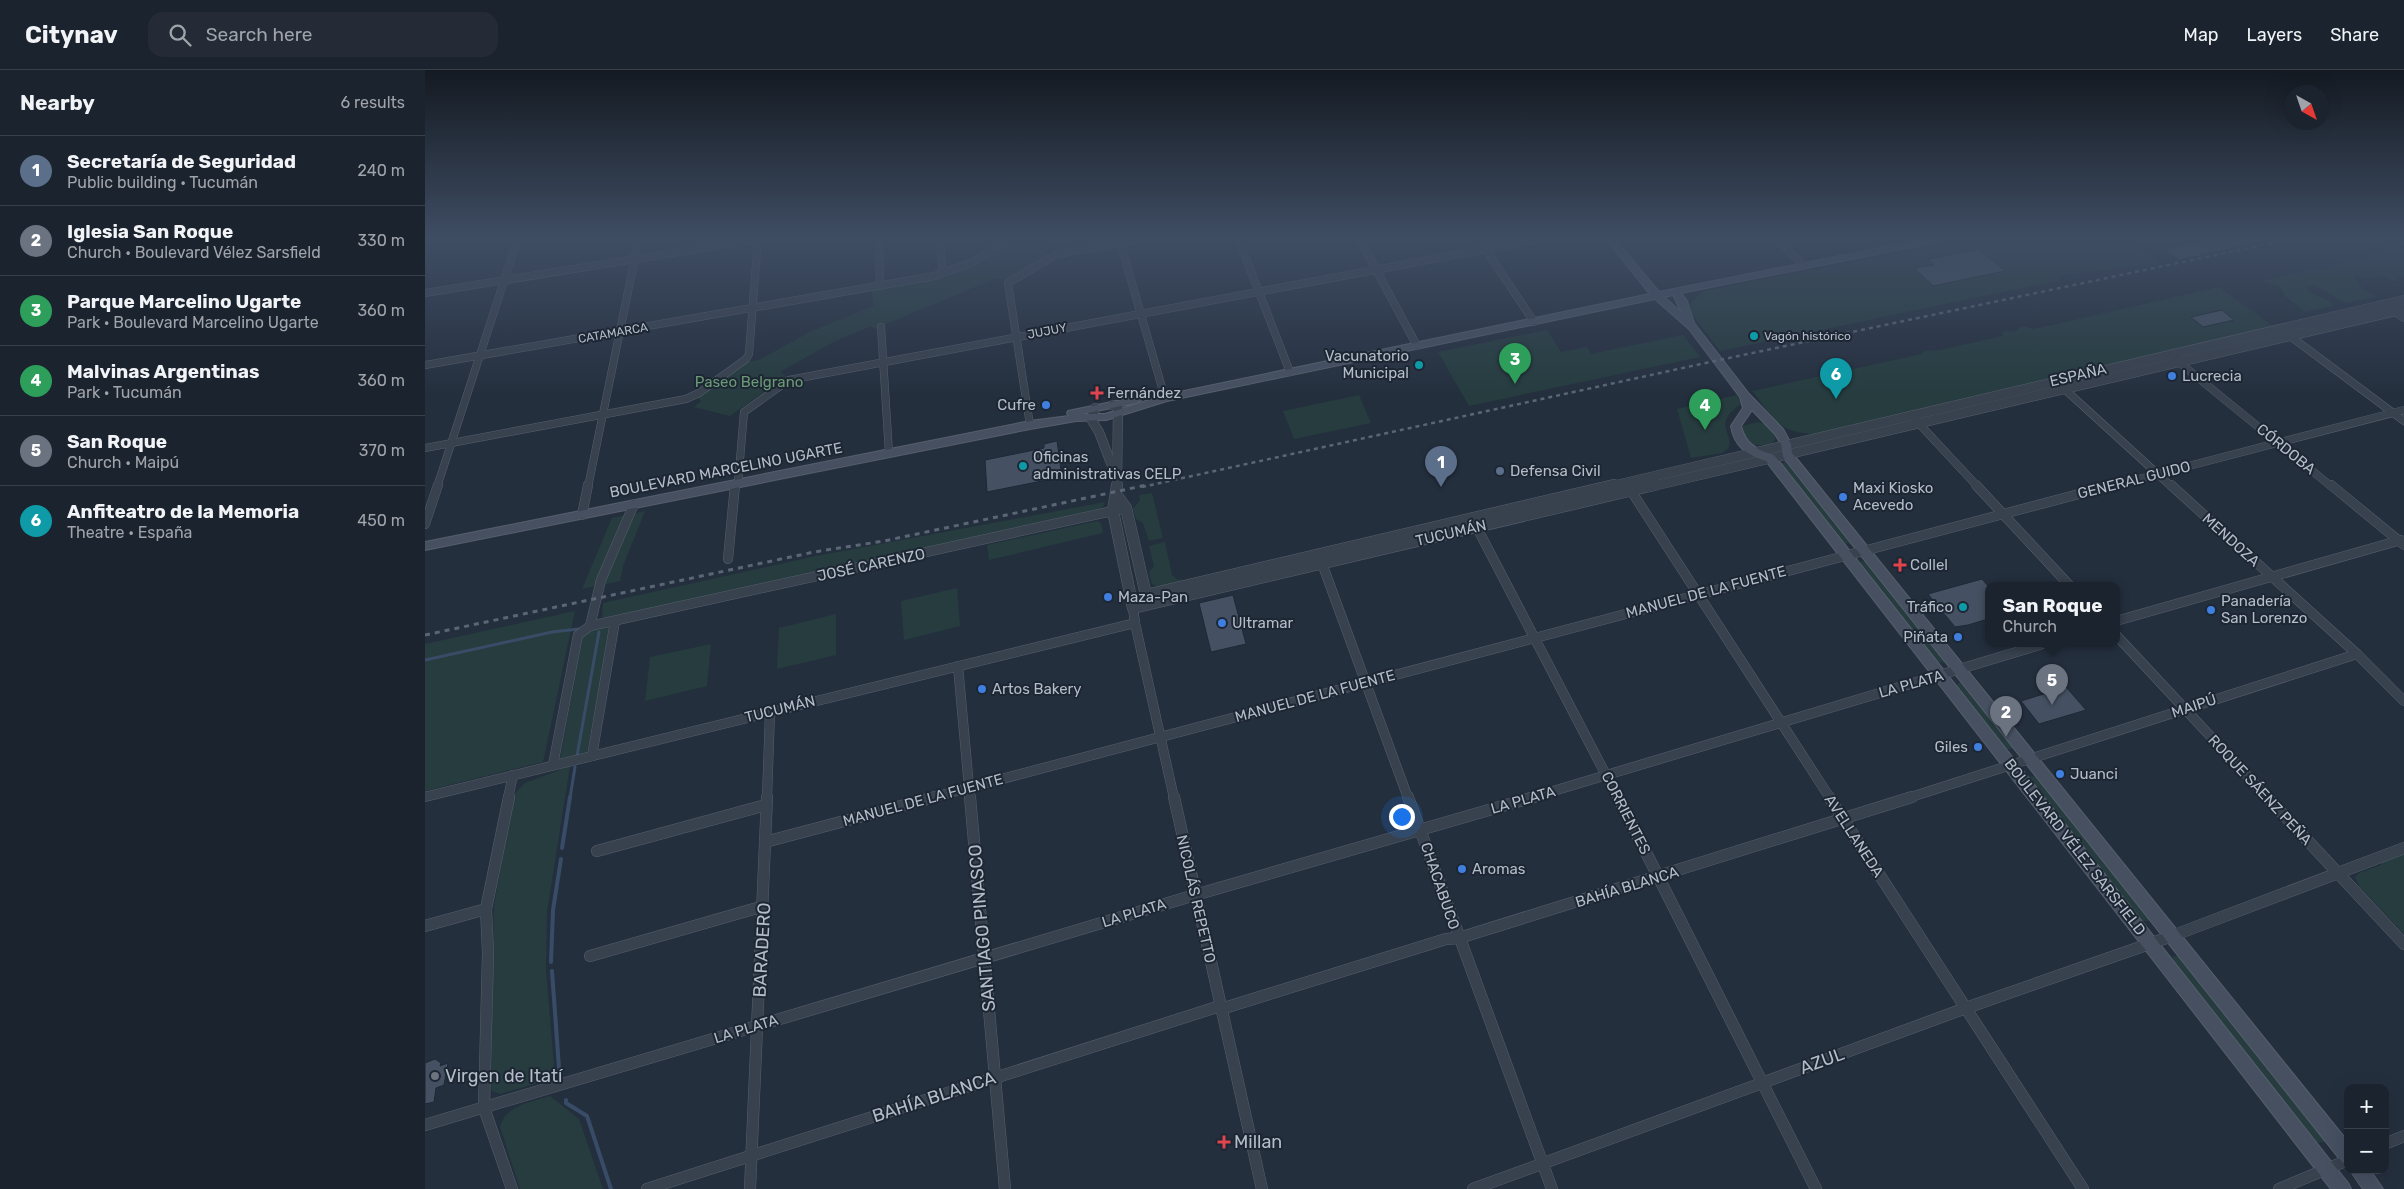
<!DOCTYPE html>
<meta charset="utf-8">
<style>
body{margin:0;font-family:Rubik,sans-serif;background:#242b36;color:#f1f3f6}
.controls{position:absolute;right:15px;bottom:15px;display:grid;overflow:hidden;border-radius:10px;box-shadow:0 5px 20px #0002}
.controls button{width:45px;height:45px;display:grid;place-items:center;padding:0;border:0;border-bottom:1px solid #39404a;background:#1b232e;color:#f1f3f6;font:25px sans-serif}
.compass{position:absolute;left:1859px;top:15px;width:45px;height:45px;border-radius:50%;background:#1b232e;box-shadow:0 5px 20px #0002;rotate:140deg}
.you{position:absolute;left:976px;top:746px;width:18px;height:18px;margin:-12px;border:4px solid #fff;border-radius:50%;background:#1a73e8;box-shadow:0 0 0 8px #1a73e833}
.badge{display:grid;place-items:center;width:32px;height:32px;border-radius:50%;background:#8ab4f8;color:#fff;font-size:16px;font-weight:700}
.pin{position:absolute;translate:-50% -41px;filter:drop-shadow(0 1px 2px #0008)}
.pin::after{content:'';position:absolute;top:26px;width:18px;height:15px;background:inherit;clip-path:polygon(0 0,100% 0,50% 100%)}
.popup{position:absolute;left:1560px;top:512px;width:135px;height:65px;box-sizing:border-box;display:grid;place-content:center;border-radius:10px;background:#1b232e;filter:drop-shadow(0 1px 4px #0005);font-size:16px;white-space:nowrap;color:#a0a4aa}
.popup b{font-size:19px;color:#f1f3f6}
.popup::after{content:'';position:absolute;left:50%;top:100%;margin-left:-10px;border:10px solid transparent;border-top-color:#1b232e}
.list{margin:0;padding:0;list-style:none}
h2{display:flex;justify-content:space-between;align-items:center;height:65px;margin:0;padding:0 20px;font-size:21px}
h2 small{font-size:16px;font-weight:400;color:#a0a4aa}
.list li{display:grid;grid-template-columns:32px 1fr auto;gap:15px;align-items:center;box-sizing:border-box;height:70px;padding:0 20px;border-top:1px solid #39404a}
.list b{display:block;font-size:19px;white-space:nowrap}
.list p{margin:0;font-size:16px;white-space:nowrap;color:#a0a4aa}
.list em{font-size:16px;font-style:normal;color:#a0a4aa}
.icon{flex:none;width:28px;height:28px;fill:none;stroke:currentColor;stroke-width:2;stroke-linecap:round;stroke-linejoin:round}
.map{position:relative;flex:none;width:1979px;height:1119px;overflow:hidden}
header{display:flex;align-items:center;gap:30px;box-sizing:border-box;height:70px;padding:0 25px;background:#1b232e;border-bottom:1px solid #39404a}
header strong{font-size:24px}
nav{display:flex;gap:28px;margin-inline-start:auto;font-size:18px}
.search{width:350px;height:45px;background:#242b36;display:flex;align-items:center;gap:12px;box-sizing:border-box;padding:0 18px;border-radius:15px;color:#a0a4aa;font-size:19px}
main{display:flex}
aside{flex:1;background:#1b232e}
.map>svg:first-child{display:block}
.green{fill:#263c3f}
.lines{fill:none;stroke-linecap:round;stroke-linejoin:round}
.stream-far1{stroke:#394c67;stroke-width:3}
.stream{stroke:#394c67;stroke-width:4}
.building{fill:#455162;stroke:#1f2835}
.minor-far2-casing{stroke:#565f6c;stroke-width:8}
.minor-far1-casing{stroke:#565f6c;stroke-width:10}
.minor-casing{stroke:#565f6c;stroke-width:12}
.tertiary-far1-casing{stroke:#565f6c;stroke-width:10}
.tertiary-casing{stroke:#565f6c;stroke-width:12}
.secondary-casing{stroke:#565f6c;stroke-width:2}
.minor-far2{stroke:#38414e;stroke-width:7}
.minor-far1{stroke:#38414e;stroke-width:9}
.minor{stroke:#38414e;stroke-width:11}
.tertiary-far1{stroke:#38414e;stroke-width:9}
.tertiary{stroke:#38414e;stroke-width:11}
.secondary{fill:#465061;fill-rule:evenodd}
.rail-far1{stroke:#5a6575;stroke-width:2.5;stroke-dasharray:4 4;stroke-linecap:butt}
.rail{stroke:#5a6575;stroke-width:3;stroke-dasharray:5 5;stroke-linecap:butt}
.culture-dot{fill:#0f9aa8;stroke:#1d2633;stroke-width:2}
.shop-dot{fill:#3f7fe0;stroke:#1d2633;stroke-width:2}
.health-dot{fill:#e0444e;stroke:#1d2633;stroke-width:2}
.service-dot{fill:#5c6f8a;stroke:#1d2633;stroke-width:2}
.worship-dot{fill:#6b7280;stroke:#1d2633;stroke-width:2}
.labels{text-anchor:middle;stroke-width:4;stroke-linejoin:round;paint-order:stroke}
.far-street-label{font-size:12px;fill:#b4bcc9;stroke:#1d2633}
.far-poi-label{font-size:12px;fill:#b4bcc9;stroke:#1d2633;text-anchor:start}
.poi-label{font-size:15px;fill:#b4bcc9;stroke:#1d2633;text-anchor:start}
.street-label{font-size:15px;fill:#b4bcc9;stroke:#1d2633}
.park-label{font-size:15px;fill:#6b9a76;stroke:#1d2633}
.near-street-label{font-size:18px;fill:#b4bcc9;stroke:#1d2633}
.near-poi-label{font-size:18px;fill:#b4bcc9;stroke:#1d2633;text-anchor:start}
</style>
<header>
<strong>Citynav</strong>
<div class="search"><svg class="icon" aria-label="search" viewBox="0 0 24 24"><circle cx="10" cy="10" r="6"/><path d="M15 15l6 6"/></svg>Search here</div>
<nav><a>Map</a><a>Layers</a><a>Share</a></nav>
</header>
<main>
<aside>
<h2>Nearby<small>6 results</small></h2>
<ul class="list">
<li><span class="badge" style="background:#5c6f8a">1</span><div><b>Secretaría de Seguridad</b><p>Public building · Tucumán</p></div><em>240 m</em></li>
<li><span class="badge" style="background:#6b7280">2</span><div><b>Iglesia San Roque</b><p>Church · Boulevard Vélez Sarsfield</p></div><em>330 m</em></li>
<li><span class="badge" style="background:#2e9e5b">3</span><div><b>Parque Marcelino Ugarte</b><p>Park · Boulevard Marcelino Ugarte</p></div><em>360 m</em></li>
<li><span class="badge" style="background:#2e9e5b">4</span><div><b>Malvinas Argentinas</b><p>Park · Tucumán</p></div><em>360 m</em></li>
<li><span class="badge" style="background:#6b7280">5</span><div><b>San Roque</b><p>Church · Maipú</p></div><em>370 m</em></li>
<li><span class="badge" style="background:#0f9aa8">6</span><div><b>Anfiteatro de la Memoria</b><p>Theatre · España</p></div><em>450 m</em></li>
</ul>
</aside>
<div class="map">
<svg width="1979" height="1119" viewBox="0 0 1979 1119">
<rect width="100%" height="100%" fill="#242f3e"/>
<!-- green -->
<g class="green">
<path d="M579 168H638L619 181 620 186 581 210 572 208 449 259 446 256 410 271 355 302 361 306 305 346 269 337 276 331 273 328 322 292 334 290 385 262 448 236 447 220 508 209 562 187 578 178Z"/>
<path d="M1548 168H1607L1616 175 1647 169 1653 174 1675 169 1673 168H1743L1752 174 1736 178 1726 171 1711 174 1736 193 1630 206 1635 210 1295 281 1265 242 1266 232 1279 221Z"/>
<path d="M1952 168H1962L1979 179V207H1971L1972 210 1969 211 1954 205 1947 208 1928 206 1939 220 1952 227 1920 233 1890 215 1880 216C1887 228 1903 226 1908 236L1880 242 1860 226 1855 216 1837 211 1890 199H1902L1930 187 1942 189 1944 184 1961 182 1943 170Z"/>
<path d="M1794 217 1848 256 1389 364C1351 362 1350 349 1327 321L1497 284 1499 281 1515 280 1578 266V261L1590 262 1597 256 1609 259Z"/>
<path d="M1122 260 1136 282 1162 277 1166 284 1258 265 1275 287 1044 336 1013 282Z"/>
<path d="M934 325 946 353 869 369 858 341Z"/>
<path d="M1312 325 1316 333C1312 338 1305 341 1302 348 1296 359 1309 368 1303 379L1297 383 1266 388 1252 339Z"/>
<path d="M1332 352 1341 354 1350 364V370L1345 375H1328L1318 365V356Z"/>
<path d="M1360 392 1427 473 1425 474 1417 473 1355 394Z"/>
<path d="M727 423 738 468 724 471 718 453 711 449 708 439 715 430 714 425Z"/>
<path d="M680 432 678 437 673 439 188 548 177 547 178 533 391 486Z"/>
<path d="M220 441 198 496 195 511 177 515 207 444Z"/>
<path d="M202 445 171 516 157 519 187 448Z"/>
<path d="M672 451 676 453 678 463 564 490 562 475Z"/>
<path d="M740 472 747 505 753 510 757 509 753 513 733 517 727 514 724 502 729 496 724 476Z"/>
<path d="M1435 491 1443 492 1520 590 1519 593 1511 592 1434 494Z"/>
<path d="M532 518 535 556 479 570 476 531Z"/>
<path d="M150 541 118 692 0 721V574Z"/>
<path d="M411 544V585L352 599 354 558Z"/>
<path d="M180 555 185 559 162 683 135 689 158 565 162 561Z"/>
<path d="M286 574 282 616 220 631 225 587Z"/>
<path d="M1535 612 1539 614 1589 677 1588 679H1580L1530 617Z"/>
<path d="M145 696 122 842 121 900 130 1008 75 1024 67 1021 66 1014 69 836 88 725 100 713Z"/>
<path d="M1605 706 1614 707 1725 847 1724 851H1715L1604 711Z"/>
<path d="M1979 782V864L1935 817 1930 807 1934 803 1956 795 1957 791Z"/>
<path d="M1751 886H1754L1900 1070 1899 1072 1891 1073 1747 891 1748 887Z"/>
<path d="M125 1026 154 1049 178 1119H95L75 1057C80 1035 107 1032 125 1026Z"/>
</g>
<g class="lines">
<!-- stream-far1 -->
<g class="stream-far1">
<path d="M0 590 127 562 154 559"/>
<path d="M152 686 174 562"/>
<path d="M145 728 150 697"/>
</g>
<!-- stream -->
<g class="stream">
<path d="M137 778 145 727"/>
<path d="M126 892 128 840 136 789"/>
<path d="M127 901 134 998"/>
<path d="M141 1030V1033L162 1046 186 1119"/>
</g>
</g>
<!-- building -->
<g class="building">
<path d="M1771 168H1837V172L1754 190 1739 179 1776 171Z"/>
<path d="M1554 179 1580 201 1508 216 1489 198 1509 195 1503 189Z"/>
<path d="M1797 240 1809 250 1778 257 1766 247Z"/>
<path d="M632 371 637 407 562 422 560 390 619 378V374Z"/>
<path d="M1557 509 1563 516V549L1543 555 1530 557 1503 524Z"/>
<path d="M808 525 821 574 786 582 774 533Z"/>
<path d="M1641 617 1661 640 1614 654 1596 631Z"/>
<path d="M10 989 16 993 15 996 23 993 19 1015 11 1018 9 1032 0 1034V993Z"/>
</g>
<g class="lines">
<!-- minor-far2 casing -->
<g class="minor-far2-casing">
<g id="minor-far2">
<path d="M454 168 455 216"/>
<path d="M514 168 518 203"/>
<path d="M694 168 740 328"/>
<path d="M813 168 865 302"/>
<path d="M934 168 992 276"/>
<path d="M1053 168 1109 252"/>
<path d="M1351 168 1378 195"/>
<path d="M1975 168 1979 171"/>
<path d="M0 223 340 168"/>
<path d="M1965 239 1979 248"/>
<path d="M456 257 464 383"/>
<path d="M1861 263 1979 351"/>
<path d="M1750 289 1907 417"/>
<path d="M0 295 509 206 545 193 576 175 575 168"/>
<path d="M1635 315 1747 417"/>
<path d="M1486 345 1553 417"/>
<path d="M605 355 583 213 632 184 727 168"/>
<path d="M0 378 261 329 274 323 321 289 324 284 333 168"/>
<path d="M313 413 319 342 364 310 1120 168"/>
<path d="M12 417 93 168"/>
<path d="M163 417 214 168"/>
<path d="M310 417V414"/>
<path d="M1683 417 1979 340"/>
</g>
</g>
<!-- minor-far1 casing -->
<g class="minor-far1-casing">
<g id="minor-far1">
<path d="M1551 415 1645 516"/>
<path d="M1746 415 1932 584 1979 631"/>
<path d="M1906 415 1979 475"/>
<path d="M1203 416 1405 728"/>
<path d="M157 445 163 415"/>
<path d="M1049 452 1193 728"/>
<path d="M0 454 13 415"/>
<path d="M895 488 983 728"/>
<path d="M303 489 310 415"/>
<path d="M712 534 708 538 710 553 749 728"/>
<path d="M1691 551 1976 470"/>
<path d="M165 556 701 438"/>
<path d="M1691 565 1843 728"/>
<path d="M533 596 545 728"/>
<path d="M167 686 190 551"/>
<path d="M128 695 153 565 165 556 176 510 209 434"/>
<path d="M0 727 710 553"/>
<path d="M83 728 88 705"/>
<path d="M342 728 345 642"/>
<path d="M505 728 1688 415"/>
<path d="M1105 728 1618 574"/>
<path d="M1483 728 1932 584"/>
</g>
</g>
<!-- minor casing -->
<g class="minor-casing">
<g id="minor">
<path d="M84 727 61 839 63 883 59 1038 87 1119"/>
<path d="M545 727 580 1119"/>
<path d="M749 727 837 1119"/>
<path d="M983 727 1127 1119"/>
<path d="M1193 727 1391 1119"/>
<path d="M1404 727 1658 1119"/>
<path d="M1842 727 1979 874"/>
<path d="M340 772 510 727"/>
<path d="M172 781 341 735"/>
<path d="M0 856 61 839"/>
<path d="M165 886 339 836"/>
<path d="M796 939 1021 869 1034 868 1487 727"/>
<path d="M0 1055 770 825 1109 727"/>
<path d="M1960 1074 1979 1066"/>
<path d="M222 1119 795 936"/>
<path d="M325 1119 342 727"/>
<path d="M1048 1119 1541 938 1747 866 1979 778"/>
<path d="M1854 1119 1923 1090"/>
</g>
</g>
<!-- tertiary-far1 casing -->
<g class="tertiary-far1-casing">
<g id="tertiary-far1">
<path d="M688 335 693 337 692 417"/>
<path d="M670 338 666 349 674 362 689 401"/>
<path d="M1183 417 1979 230"/>
<path d="M1224 417 1979 239"/>
</g>
</g>
<!-- tertiary casing -->
<g class="tertiary-casing">
<g id="tertiary">
<path d="M692 415 688 441 708 538 1229 415"/>
<path d="M693 427 701 438 721 525 1189 415"/>
</g>
</g>
<!-- secondary casing -->
<g class="secondary-casing">
<g id="secondary">
<path d="M1180 168H1189L1234 222 1505 168H1522L1518 171 1256 223 1262 231 1269 253 1324 324 1358 359 1366 374 1367 383 1923 1072V1095L1917 1092 1358 387 1356 374 1350 364 1327 340 1316 356C1320 374 1332 380 1349 385L1923 1113 1926 1119H1906L1341 391C1322 385 1309 376 1306 356L1318 338 1315 327 1264 259 1230 229 742 331 681 350 651 351 605 359 0 480V472L605 351 644 346 642 343 643 341 711 327 716 330 711 333 657 344H680L740 325 1225 224ZM1248 225 1257 243 1239 227Z"/>
<path d="M1925 1100H1945L1958 1119H1938Z"/>
</g>
</g>
<!-- minor-far2 -->
<use href="#minor-far2" class="minor-far2"/>
<!-- minor-far1 -->
<use href="#minor-far1" class="minor-far1"/>
<!-- minor -->
<use href="#minor" class="minor"/>
<!-- tertiary-far1 -->
<use href="#tertiary-far1" class="tertiary-far1"/>
<!-- tertiary -->
<use href="#tertiary" class="tertiary"/>
<!-- secondary -->
<use href="#secondary" class="secondary"/>
<!-- rail-far1 -->
<path class="rail-far1" d="M717 417 1285 292 1871 168"/>
<!-- rail -->
<path class="rail" d="M0 565 389 482 459 471 722 415"/>
</g>
<!-- sky -->
<linearGradient id="sky" x2="0" y2="1"><stop stop-color="#141a22"/><stop offset="0.52" stop-color="#3f4d63"/><stop offset="1" stop-color="#3f4d63" stop-opacity="0"/></linearGradient>
<rect width="1979" height="325" fill="url(#sky)"/>
<!-- markers -->
<g class="culture-dot">
<circle cx="1329" cy="266" r="5"/>
<circle cx="994" cy="295" r="5"/>
<circle cx="598" cy="396" r="5"/>
<circle cx="1538" cy="537" r="5"/>
</g>
<g class="shop-dot">
<circle cx="1747" cy="306" r="5"/>
<circle cx="621" cy="335" r="5"/>
<circle cx="1418" cy="427" r="5"/>
<circle cx="683" cy="527" r="5"/>
<circle cx="1786" cy="540" r="5"/>
<circle cx="797" cy="553" r="5"/>
<circle cx="1533" cy="567" r="5"/>
<circle cx="557" cy="619" r="5"/>
<circle cx="1553" cy="677" r="5"/>
<circle cx="1635" cy="704" r="5"/>
<circle cx="1037" cy="799" r="5"/>
</g>
<g class="health-dot">
<path d="M669.5 315.5h5v5h5v5h-5v5h-5v-5h-5v-5h5z"/>
<path d="M1472.5 487.5h5v5h5v5h-5v5h-5v-5h-5v-5h5z"/>
<path d="M796.5 1064.5h5v5h5v5h-5v5h-5v-5h-5v-5h5z"/>
</g>
<circle class="service-dot" cx="1075" cy="401" r="5"/>
<circle class="worship-dot" cx="10" cy="1006" r="5"/>
<g class="labels">
<!-- far-street labels -->
<g class="far-street-label">
<text transform="translate(622 261) rotate(-11)" y="4">JUJUY</text>
<text transform="translate(188 263) rotate(-10)" y="4">CATAMARCA</text>
</g>
<!-- far-poi labels -->
<g class="far-poi-label">
<text x="1339" y="270">Vagón histórico</text>
</g>
<!-- poi labels -->
<g class="poi-label">
<text x="984" y="291" text-anchor="end">Vacunatorio<tspan x="984" dy="17">Municipal</tspan></text>
<text x="1757" y="311">Lucrecia</text>
<text x="682" y="328">Fernández</text>
<text x="611" y="340" text-anchor="end">Cufre</text>
<text x="608" y="392">Oficinas<tspan x="608" dy="17">administrativas CELP</tspan></text>
<text x="1085" y="406">Defensa Civil</text>
<text x="1428" y="423">Maxi Kiosko<tspan x="1428" dy="17">Acevedo</tspan></text>
<text x="1485" y="500">Collel</text>
<text x="693" y="532">Maza-Pan</text>
<text x="1796" y="536">Panadería<tspan x="1796" dy="17">San Lorenzo</tspan></text>
<text x="1528" y="542" text-anchor="end">Tráfico</text>
<text x="807" y="558">Ultramar</text>
<text x="1523" y="572" text-anchor="end">Piñata</text>
<text x="567" y="624">Artos Bakery</text>
<text x="1543" y="682" text-anchor="end">Giles</text>
<text x="1645" y="709">Juanci</text>
<text x="1047" y="804">Aromas</text>
</g>
<!-- street labels -->
<g class="street-label">
<text transform="translate(1653 305) rotate(-13)" y="5">ESPAÑA</text>
<text transform="translate(1861 379) rotate(39)" y="5">CÓRDOBA</text>
<text transform="translate(301 400) rotate(-11)" y="5">BOULEVARD MARCELINO UGARTE</text>
<text transform="translate(1709 410) rotate(-14)" y="5">GENERAL GUIDO</text>
<text transform="translate(1026 463) rotate(-13)" y="5">TUCUMÁN</text>
<text transform="translate(1806 470) rotate(42)" y="5">MENDOZA</text>
<text transform="translate(446 495) rotate(-12)" y="5">JOSÉ CARENZO</text>
<text transform="translate(1281 522) rotate(-15)" y="5">MANUEL DE LA FUENTE</text>
<text transform="translate(1486 614) rotate(-16)" y="5">LA PLATA</text>
<text transform="translate(890 626) rotate(-15)" y="5">MANUEL DE LA FUENTE</text>
<text transform="translate(1769 636) rotate(-18)" y="5">MAIPÚ</text>
<text transform="translate(355 639) rotate(-14)" y="5">TUCUMÁN</text>
<text transform="translate(1835 720) rotate(47)" y="5">ROQUE SÁENZ PEÑA</text>
<text transform="translate(498 730) rotate(-15)" y="5">MANUEL DE LA FUENTE</text>
<text transform="translate(1098 730) rotate(-16)" y="5">LA PLATA</text>
<text transform="translate(1201 743) rotate(63)" y="5">CORRIENTES</text>
<text transform="translate(1429 766) rotate(57)" y="5">AVELLANEDA</text>
<text transform="translate(1650 777) rotate(52)" y="5">BOULEVARD VÉLEZ SARSFIELD</text>
<text transform="translate(1015 816) rotate(71)" y="5">CHACABUCO</text>
<text transform="translate(1202 817) rotate(-17)" y="5">BAHÍA BLANCA</text>
<text transform="translate(771 829) rotate(77)" y="5">NICOLÁS REPETTO</text>
<text transform="translate(709 843) rotate(-17)" y="5">LA PLATA</text>
<text transform="translate(321 959) rotate(-17)" y="5">LA PLATA</text>
</g>
<!-- park labels -->
<g class="park-label">
<text x="324" y="317">Paseo Belgrano</text>
</g>
<!-- near-street labels -->
<g class="near-street-label">
<text transform="translate(557 858) rotate(-95)" y="6">SANTIAGO PINASCO</text>
<text transform="translate(337 880) rotate(-87)" y="6">BARADERO</text>
<text transform="translate(1397 991) rotate(-20)" y="6">AZUL</text>
<text transform="translate(509 1027) rotate(-18)" y="6">BAHÍA BLANCA</text>
</g>
<!-- near-poi labels -->
<g class="near-poi-label">
<text x="20" y="1012">Virgen de Itatí</text>
<text x="809" y="1078">Millan</text>
</g>
</g>
</svg>
<div class="controls">
<button>+</button>
<button>−</button>
</div>
<svg class="compass" viewBox="-18 -18 36 36"><path d="M0-13l5 13h-10z" fill="#e53935"/><path d="M0 13l5-13h-10z" fill="#a0a4aa"/></svg>
<div class="you"></div>
<div class="pin badge" style="left:1016px;top:417px;background:#5c6f8a">1</div>
<div class="pin badge" style="left:1581px;top:667px;background:#6b7280">2</div>
<div class="pin badge" style="left:1090px;top:314px;background:#2e9e5b">3</div>
<div class="pin badge" style="left:1280px;top:360px;background:#2e9e5b">4</div>
<div class="pin badge" style="left:1627px;top:635px;background:#6b7280">5</div>
<div class="popup"><b>San Roque</b>Church</div>
<div class="pin badge" style="left:1411px;top:329px;background:#0f9aa8">6</div>
</div>
</main>
